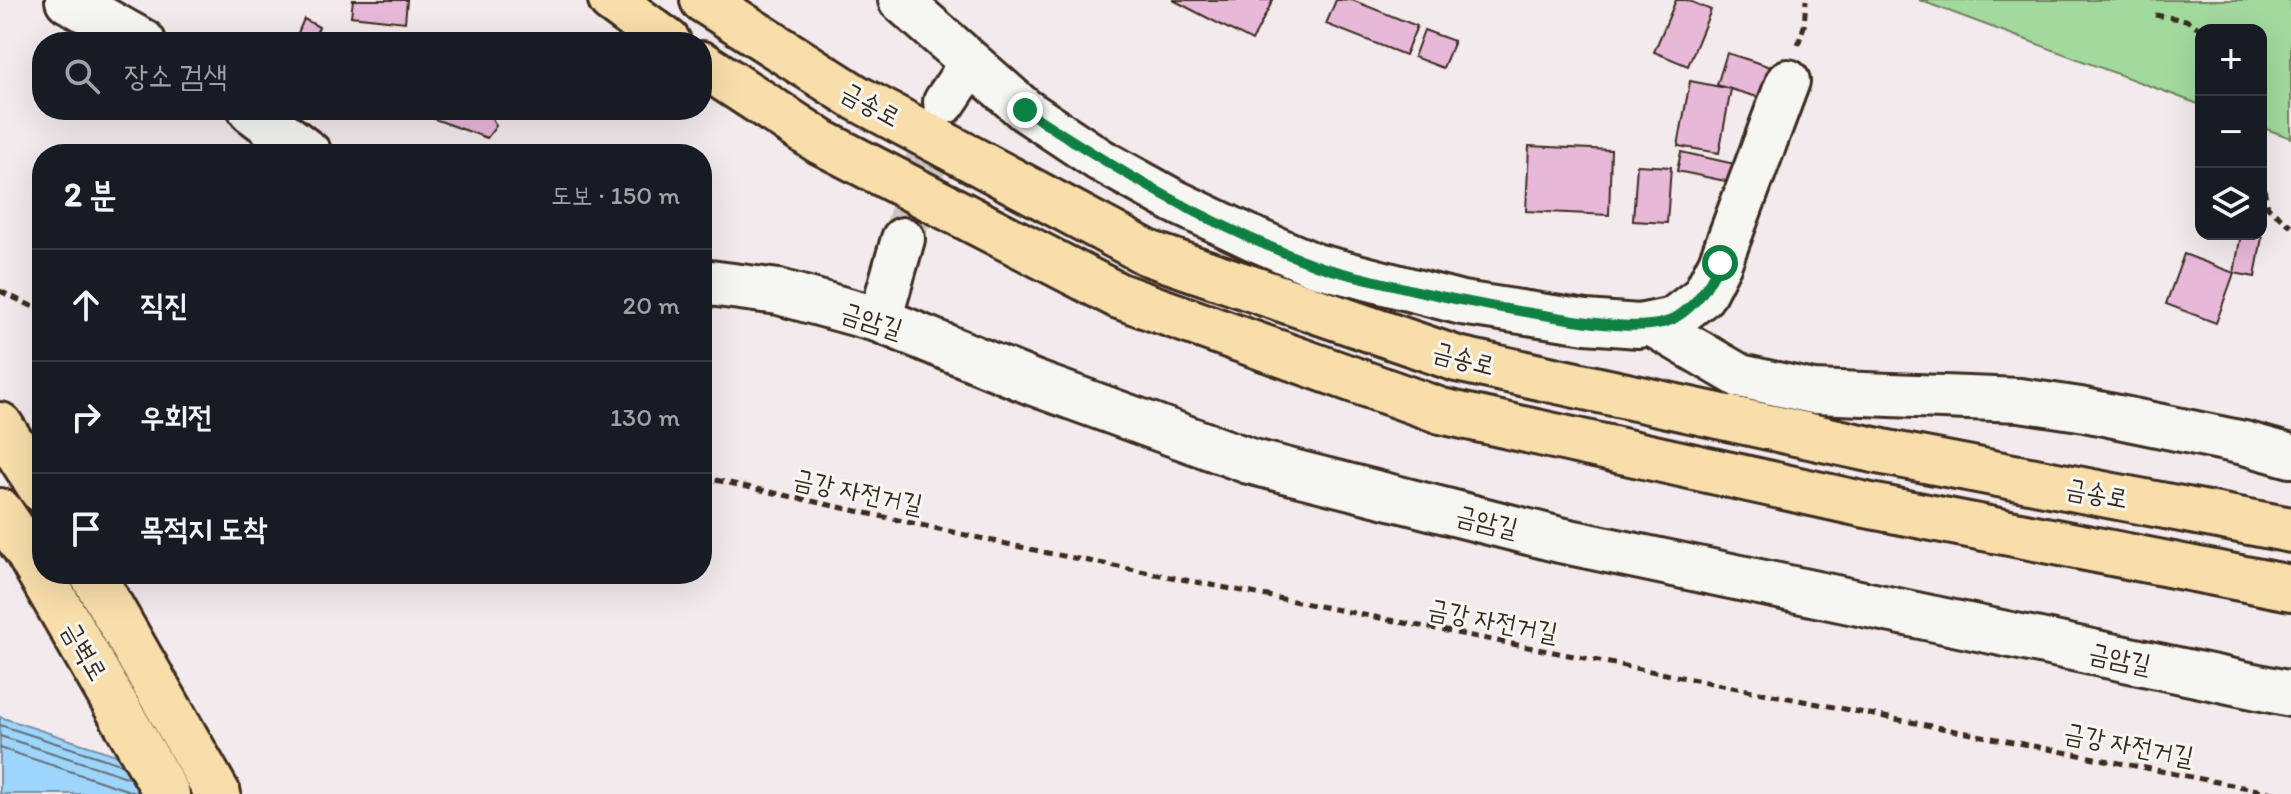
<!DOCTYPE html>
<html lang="ko">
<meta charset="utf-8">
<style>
body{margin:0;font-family:Itim,"Poor Story",sans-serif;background:#242831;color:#f1f3f6}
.controls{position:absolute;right:24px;top:24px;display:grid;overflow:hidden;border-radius:16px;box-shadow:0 8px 32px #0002}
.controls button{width:72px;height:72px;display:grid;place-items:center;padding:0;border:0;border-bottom:2px solid #363941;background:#171b24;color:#f1f3f6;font:40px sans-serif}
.stop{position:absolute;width:24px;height:24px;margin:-18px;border:6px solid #0b8043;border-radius:50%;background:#fff}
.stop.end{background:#0b8043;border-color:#fff;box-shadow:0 2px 8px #0008}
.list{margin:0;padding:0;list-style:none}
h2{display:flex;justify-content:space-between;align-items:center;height:104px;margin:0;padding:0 32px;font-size:34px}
h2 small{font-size:26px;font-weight:400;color:#9ea1a6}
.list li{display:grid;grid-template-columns:52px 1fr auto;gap:24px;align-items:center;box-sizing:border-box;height:112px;padding:0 32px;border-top:2px solid #363941}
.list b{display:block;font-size:30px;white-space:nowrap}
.list em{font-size:26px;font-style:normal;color:#9ea1a6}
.icon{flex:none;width:44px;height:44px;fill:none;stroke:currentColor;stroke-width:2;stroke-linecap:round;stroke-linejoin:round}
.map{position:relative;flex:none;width:2291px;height:794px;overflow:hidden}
.search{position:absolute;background:#171b24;box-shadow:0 8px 32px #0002;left:32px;top:32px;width:680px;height:88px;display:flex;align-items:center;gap:20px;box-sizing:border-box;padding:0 28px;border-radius:32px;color:#9ea1a6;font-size:30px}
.panel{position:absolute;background:#171b24;box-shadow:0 8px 32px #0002;left:32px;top:144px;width:680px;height:440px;border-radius:32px}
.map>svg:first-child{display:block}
.green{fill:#a2da9e;stroke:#6e825e;stroke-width:2}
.water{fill:#9ed5fd;stroke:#7691a4;stroke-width:2}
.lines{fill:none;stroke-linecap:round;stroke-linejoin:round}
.shore{stroke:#636e77;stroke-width:2}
.building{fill:#e8b8d9;stroke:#3b2a1e;stroke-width:2}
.street-tunnel{stroke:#cec4c4;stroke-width:42;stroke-dasharray:42 21;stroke-linecap:butt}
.street-casing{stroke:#3b2a1e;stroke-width:48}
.secondary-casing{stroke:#3b2a1e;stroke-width:50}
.primary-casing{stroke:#3b2a1e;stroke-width:50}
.highway-casing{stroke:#3b2a1e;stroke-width:50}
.path{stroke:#3b2a1e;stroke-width:5;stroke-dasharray:8 6;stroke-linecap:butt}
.street{stroke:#f6f6f2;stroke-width:42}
.secondary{stroke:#f6f6f2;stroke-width:44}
.primary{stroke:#f8deab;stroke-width:44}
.highway{stroke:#f8deab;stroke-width:44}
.route{stroke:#0b8043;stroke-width:10}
.labels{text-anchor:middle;stroke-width:6;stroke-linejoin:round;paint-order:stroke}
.street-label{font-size:26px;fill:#3b2a1e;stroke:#f6f6f2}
</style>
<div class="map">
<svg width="2291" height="794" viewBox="0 0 2291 794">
<rect width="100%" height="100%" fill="#f3eaed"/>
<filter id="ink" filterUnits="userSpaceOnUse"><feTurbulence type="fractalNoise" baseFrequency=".0125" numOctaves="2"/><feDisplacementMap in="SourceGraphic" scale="16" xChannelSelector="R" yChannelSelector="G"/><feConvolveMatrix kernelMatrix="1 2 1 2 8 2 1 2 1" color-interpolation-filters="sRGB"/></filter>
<g filter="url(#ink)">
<!-- green -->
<path class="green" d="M1919 0H2291V138L2261 127V30H2201V105Z"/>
<!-- water -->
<path class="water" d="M0 717 174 774 220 794H0Z"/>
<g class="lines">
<!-- shore -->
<g class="shore">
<path d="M0 725 123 765"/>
<path d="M0 736 130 778"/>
<path d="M0 748 139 794"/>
</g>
</g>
<!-- building -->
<g class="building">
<path d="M353 0H407L405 22 351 16Z"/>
<path d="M1173 0H1273L1252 41Z"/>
<path d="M1336 0H1352L1417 26 1405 55 1326 24Z"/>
<path d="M1676 0H1687L1711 10 1688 66 1654 52Z"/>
<path d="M304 19 319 27 312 42H294Z"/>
<path d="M1424 30 1454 41 1443 68 1414 57Z"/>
<path d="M1727 53 1774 68 1764 99 1717 85Z"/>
<path d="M1690 81 1731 89 1719 153 1678 146Z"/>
<path d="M428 110H488L496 126 487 138 426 116Z"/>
<path d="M1529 146 1611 150 1609 215 1526 211Z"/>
<path d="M1681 152 1739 165 1735 183 1677 171Z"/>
<path d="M1637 165 1671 167 1667 223 1633 221Z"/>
<path d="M2241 234 2262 237 2255 277 2234 273Z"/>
<path d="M2184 254 2234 273 2216 323 2166 304Z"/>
</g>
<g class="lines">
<!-- street-tunnel -->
<path class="street-tunnel" d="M903 239 943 106"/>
<!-- street casing -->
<g class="street-casing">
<g id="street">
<path d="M900 0 1025 110 1100 160 1174 201 1254 239 1315 265 1462 303 1586 322 1639 326 1673 319 1703 296 1720 263 1788 81"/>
<path d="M945 102 971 63"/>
<path d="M880 320 903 239"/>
<path d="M1651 324 1740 376 1813 392 2020 400 2080 409 2244 443 2291 456"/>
</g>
</g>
<!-- secondary casing -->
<g class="secondary-casing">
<g id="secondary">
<path d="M68 0 143 42"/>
<path d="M251 110 309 154"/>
<path d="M702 282 779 292 880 320 1034 383 1249 461 1560 540 2291 694"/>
</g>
</g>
<!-- primary casing -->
<g class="primary-casing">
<g id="primary">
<path d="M611 0 668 42"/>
<path d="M703 0 857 98 1148 253 1457 359 1883 452 2291 530"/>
<path d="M702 64 821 142 1119 296 1441 411 1866 505 2291 588"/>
</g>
</g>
<!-- highway casing -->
<g class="highway-casing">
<g id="highway">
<path d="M0 425 42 490"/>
<path d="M0 511 27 551 167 794"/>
<path d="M92 574 218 794"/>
</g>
</g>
<!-- path -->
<g class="path">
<path d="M2155 15 2186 20 2202 30"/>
<path d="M1798 45 1804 26 1806 0"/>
<path d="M2261 175 2268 207 2291 226"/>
<path d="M0 291 42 311"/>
<path d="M702 477 1048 553 2278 794"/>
</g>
<!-- street -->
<use href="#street" class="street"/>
<!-- secondary -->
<use href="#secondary" class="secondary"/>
<!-- primary -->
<use href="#primary" class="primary"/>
<!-- highway -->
<use href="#highway" class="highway"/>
</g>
</g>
<g class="lines" filter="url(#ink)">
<!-- route -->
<path class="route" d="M1025 110C1116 170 1210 226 1313 264 1332 271 1352 275 1372 280 1431 295 1489 307 1550 316 1580 321 1649 334 1675 318 1698 304 1708 286 1720 263"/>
</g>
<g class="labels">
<!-- street labels -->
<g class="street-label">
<text transform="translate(871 104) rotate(29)" y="9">금송로</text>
<text transform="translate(872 320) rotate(18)" y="9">금암길</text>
<text transform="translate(1464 358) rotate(15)" y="9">금송로</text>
<text transform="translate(858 491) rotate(12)" y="9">금강 자전거길</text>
<text transform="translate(2097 493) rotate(11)" y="9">금송로</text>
<text transform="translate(1487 521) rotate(14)" y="9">금암길</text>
<text transform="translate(1493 620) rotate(11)" y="9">금강 자전거길</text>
<text transform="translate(85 651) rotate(60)" y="9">금벽로</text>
<text transform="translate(2120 658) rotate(12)" y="9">금암길</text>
<text transform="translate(2129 744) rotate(11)" y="9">금강 자전거길</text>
</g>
</g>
</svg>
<div class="controls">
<button>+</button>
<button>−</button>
<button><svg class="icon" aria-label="layers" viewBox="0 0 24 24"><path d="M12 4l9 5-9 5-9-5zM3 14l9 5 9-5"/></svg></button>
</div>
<div class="stop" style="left:1720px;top:263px"></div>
<div class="stop end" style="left:1025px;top:110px"></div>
<div class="search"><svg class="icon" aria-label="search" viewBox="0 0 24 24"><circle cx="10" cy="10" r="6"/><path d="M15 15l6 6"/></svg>장소 검색</div>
<section class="panel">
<h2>2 분<small>도보 · 150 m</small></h2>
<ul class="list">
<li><svg class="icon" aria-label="ahead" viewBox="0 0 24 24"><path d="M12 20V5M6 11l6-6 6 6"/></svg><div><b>직진</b></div><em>20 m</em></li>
<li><svg class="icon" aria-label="right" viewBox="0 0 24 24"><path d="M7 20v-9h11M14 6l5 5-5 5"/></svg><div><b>우회전</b></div><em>130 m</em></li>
<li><svg class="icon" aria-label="arrive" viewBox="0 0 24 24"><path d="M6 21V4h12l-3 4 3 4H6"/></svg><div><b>목적지 도착</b></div></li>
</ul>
</section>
</div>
